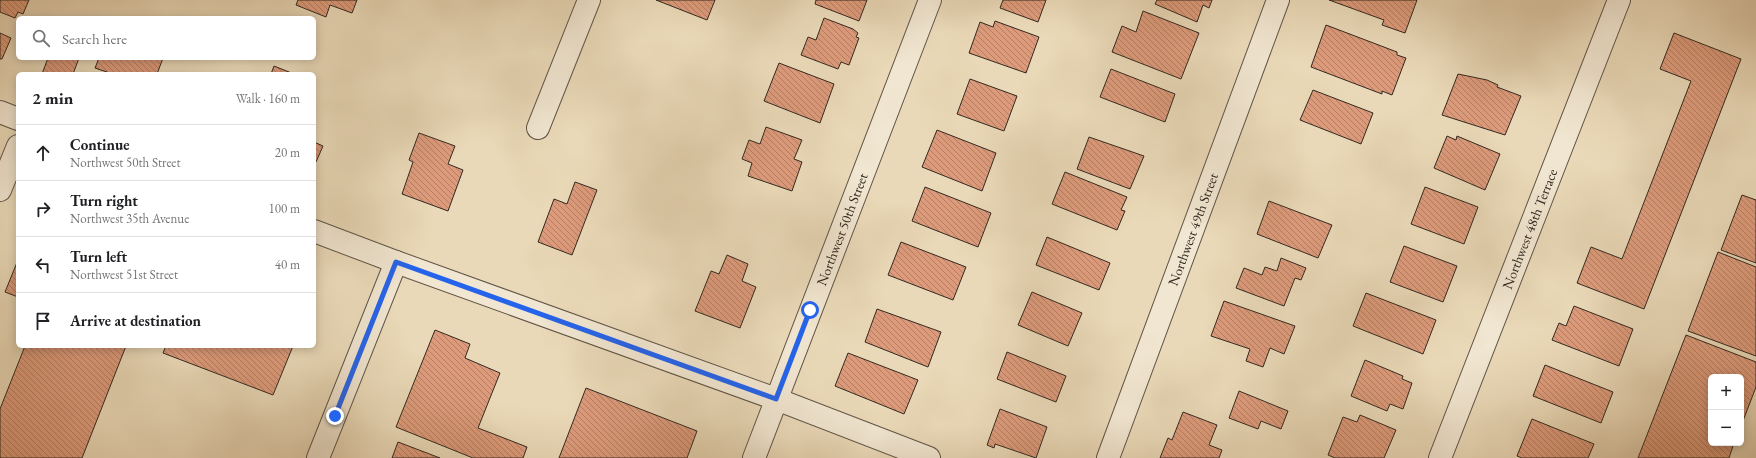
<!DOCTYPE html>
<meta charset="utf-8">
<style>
body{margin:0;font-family:"EB Garamond",serif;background:#f2f2f2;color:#202124}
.controls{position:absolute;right:12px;bottom:12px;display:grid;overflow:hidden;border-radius:6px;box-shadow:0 2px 10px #0003}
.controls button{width:36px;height:36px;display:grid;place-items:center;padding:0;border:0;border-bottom:1px solid #e0e0e0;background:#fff;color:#202124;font:20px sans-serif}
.stop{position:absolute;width:12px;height:12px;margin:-9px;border:3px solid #2563eb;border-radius:50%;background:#fff}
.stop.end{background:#2563eb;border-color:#fff;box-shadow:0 1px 4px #0008}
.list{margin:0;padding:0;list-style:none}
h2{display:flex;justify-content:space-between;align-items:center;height:52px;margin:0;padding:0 16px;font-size:17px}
h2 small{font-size:13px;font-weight:400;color:#757577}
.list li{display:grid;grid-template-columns:26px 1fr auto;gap:12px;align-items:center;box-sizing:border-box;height:56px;padding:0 16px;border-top:1px solid #e0e0e0}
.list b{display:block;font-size:15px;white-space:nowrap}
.list p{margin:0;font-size:13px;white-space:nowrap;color:#757577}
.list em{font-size:13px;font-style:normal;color:#757577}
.icon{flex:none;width:22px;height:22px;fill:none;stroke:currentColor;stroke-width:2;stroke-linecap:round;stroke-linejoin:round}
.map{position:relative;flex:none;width:1756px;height:458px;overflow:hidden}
.search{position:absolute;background:#fff;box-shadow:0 2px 10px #0003;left:16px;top:16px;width:300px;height:44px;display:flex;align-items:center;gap:10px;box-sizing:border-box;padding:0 14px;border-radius:6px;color:#757577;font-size:15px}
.panel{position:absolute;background:#fff;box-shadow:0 2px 10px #0003;left:16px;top:72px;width:300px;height:276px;border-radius:6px}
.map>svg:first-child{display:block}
.building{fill:url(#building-back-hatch);stroke:#322921}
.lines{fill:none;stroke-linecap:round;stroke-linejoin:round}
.minor-casing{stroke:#605547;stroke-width:24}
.minor{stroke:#f1e6d1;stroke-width:22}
.route{stroke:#2563eb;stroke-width:5}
.labels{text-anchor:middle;stroke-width:3;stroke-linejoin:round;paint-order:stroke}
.street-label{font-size:14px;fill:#322921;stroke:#f1e6d1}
</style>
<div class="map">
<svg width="1756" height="458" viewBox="0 0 1756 458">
<defs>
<pattern id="building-back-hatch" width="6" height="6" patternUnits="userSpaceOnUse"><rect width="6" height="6" fill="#dd9b7b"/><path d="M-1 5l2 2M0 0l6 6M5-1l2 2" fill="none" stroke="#b47e64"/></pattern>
</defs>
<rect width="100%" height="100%" fill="#ead9b8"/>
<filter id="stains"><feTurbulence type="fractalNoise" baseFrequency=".005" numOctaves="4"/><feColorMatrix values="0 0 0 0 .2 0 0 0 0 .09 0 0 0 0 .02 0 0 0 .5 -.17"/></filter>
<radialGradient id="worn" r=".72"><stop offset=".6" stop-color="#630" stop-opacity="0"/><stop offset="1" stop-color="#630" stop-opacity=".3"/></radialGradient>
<!-- building -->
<g class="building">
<path d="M0 0H29L23 14 18 12 15 18 0 12Z"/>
<path d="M298 0H357L352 13 330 5 326 17 296 5Z"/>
<path d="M656 0H715L707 20Z"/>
<path d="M816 0H867L859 21 815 4Z"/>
<path d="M1003 0H1046L1038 22 1000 8Z"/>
<path d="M1157 0H1212L1209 8 1203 5 1197 22 1155 4Z"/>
<path d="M1329 0H1417L1405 33 1382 25 1384 20Z"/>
<path d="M1143 11 1199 33 1181 79 1112 52 1122 26 1136 32Z"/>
<path d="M824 18 853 29 858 33 856 37 859 38 849 65 841 62 838 69 801 55 808 37 816 40Z"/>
<path d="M995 21 1039 37 1026 73 969 53 980 22 993 27Z"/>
<path d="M1326 25 1397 52V55L1406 58 1392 95 1382 91V94L1311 67Z"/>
<path d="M0 33 11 38 2 59H0Z"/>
<path d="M1674 33 1741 59 1644 309 1577 283 1591 247 1622 259 1691 81 1660 69Z"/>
<path d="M48 58H79L73 74H42Z"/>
<path d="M99 58H163L157 74H106L107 72 95 68Z"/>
<path d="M779 63 834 84 820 123 764 101Z"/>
<path d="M274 66 294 74H271Z"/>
<path d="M1111 69 1175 94 1165 122 1100 97Z"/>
<path d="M1458 74 1487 80 1498 85 1497 87 1521 96 1505 135 1442 115Z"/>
<path d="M970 79 1017 96 1004 131 957 114Z"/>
<path d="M1313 90 1373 113 1361 144 1300 120Z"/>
<path d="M766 127 802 140 794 159 802 162 792 191 748 176 752 163 742 159 749 140 760 144Z"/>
<path d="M937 130 996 153 982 191 922 167Z"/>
<path d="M419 133 455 146 448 164 463 170 448 211 402 194 413 162 409 160Z"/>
<path d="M1447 136 1456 140 1457 136 1500 154 1485 190 1434 168Z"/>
<path d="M1089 137 1144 156 1130 189 1077 169Z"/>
<path d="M314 142 323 146 316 162H314Z"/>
<path d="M1065 172 1127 197 1121 210 1125 211 1117 230 1052 204Z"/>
<path d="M575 182 597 190 572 255 538 242 554 199 567 204Z"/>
<path d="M925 187 991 213 978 247 912 221Z"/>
<path d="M1425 187 1478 207 1464 244 1411 224Z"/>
<path d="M1742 195 1756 200V263L1721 250Z"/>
<path d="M1269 201 1332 225 1318 258 1257 234Z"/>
<path d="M1047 237 1110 263 1099 290 1036 265Z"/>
<path d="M901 242 966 267 953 300 888 275Z"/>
<path d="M1404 246 1457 266 1443 302 1390 282Z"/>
<path d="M1718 252 1756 267V356L1688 331Z"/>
<path d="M727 255 748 264 742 281 756 287 740 328 695 311 711 271 719 274Z"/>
<path d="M1281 258 1306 268 1301 280 1295 278 1284 306 1236 288 1244 268 1262 275 1265 267 1277 271Z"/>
<path d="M18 260V297L5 292Z"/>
<path d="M1032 292 1082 313 1068 346 1018 325Z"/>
<path d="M1366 293 1436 320 1423 354 1353 326Z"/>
<path d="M1224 301 1295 326 1284 354 1270 348 1263 367 1246 361 1250 349 1211 336Z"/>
<path d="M1574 306 1633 329 1619 366 1552 340 1559 323 1566 326Z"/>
<path d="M877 309 941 332 928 367 865 342Z"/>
<path d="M435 330 470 344 465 358 500 373 478 428 527 447 523 458H473L396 427Z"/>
<path d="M1686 335 1756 362V387L1741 426V377H1711V443H1734L1729 458H1638Z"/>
<path d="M25 346H126L82 458H0V409Z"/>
<path d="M166 346H293L273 395 163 353Z"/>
<path d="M1007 352 1066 376 1056 402 997 379Z"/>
<path d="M848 353 918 380 904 414 835 386Z"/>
<path d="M1365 360 1403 376 1402 379 1412 383 1403 409 1390 404 1387 411 1351 396Z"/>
<path d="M1545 365 1613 392 1601 423 1533 396Z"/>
<path d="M586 388 697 431 687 458H559Z"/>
<path d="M1239 391 1288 411 1281 429 1261 421 1258 429 1229 418Z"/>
<path d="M1000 409 1047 427 1036 458 995 444 994 448 987 445Z"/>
<path d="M1183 412 1217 425 1209 445 1222 450 1219 458H1160L1168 438 1172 440Z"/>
<path d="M1360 415 1396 430 1384 458H1335L1328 455 1343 417 1357 422Z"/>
<path d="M1532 419 1594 444 1588 458H1522L1517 456Z"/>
<path d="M398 442 440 458H392Z"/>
</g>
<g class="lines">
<!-- minor casing -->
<g class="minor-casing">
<g id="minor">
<path d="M0 112 18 119"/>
<path d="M538 128 589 0"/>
<path d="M0 190 18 146"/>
<path d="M314 231 396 262 776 399 929 458"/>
<path d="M318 458 396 262"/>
<path id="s1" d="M754 458 930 0"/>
<path id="s2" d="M1108 458 1278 0"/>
<path id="s3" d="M1440 458 1619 0"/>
</g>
</g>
<!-- minor -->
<use href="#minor" class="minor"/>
</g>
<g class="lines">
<!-- route -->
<path class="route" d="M335 416 396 262 776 399 810 310"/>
</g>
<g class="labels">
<!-- street labels -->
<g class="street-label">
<text dy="5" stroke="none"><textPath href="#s1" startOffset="245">Northwest 50th Street</textPath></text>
<text dy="5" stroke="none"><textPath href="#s2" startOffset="244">Northwest 49th Street</textPath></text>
<text dy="5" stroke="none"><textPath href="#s3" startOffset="246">Northwest 48th Terrace</textPath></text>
</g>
</g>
<rect width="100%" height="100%" filter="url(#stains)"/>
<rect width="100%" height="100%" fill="url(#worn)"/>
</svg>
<div class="controls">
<button>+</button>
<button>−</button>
</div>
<div class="stop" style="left:810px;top:310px"></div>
<div class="stop end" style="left:335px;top:416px"></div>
<div class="search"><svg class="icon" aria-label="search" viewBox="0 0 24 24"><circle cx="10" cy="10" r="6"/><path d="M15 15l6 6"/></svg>Search here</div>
<section class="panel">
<h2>2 min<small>Walk · 160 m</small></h2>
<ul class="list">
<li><svg class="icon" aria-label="ahead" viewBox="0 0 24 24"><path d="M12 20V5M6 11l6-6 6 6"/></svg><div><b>Continue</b><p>Northwest 50th Street</p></div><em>20 m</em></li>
<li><svg class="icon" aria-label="right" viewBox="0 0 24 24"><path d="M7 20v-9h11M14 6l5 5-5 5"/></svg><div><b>Turn right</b><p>Northwest 35th Avenue</p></div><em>100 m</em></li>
<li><svg class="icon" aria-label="left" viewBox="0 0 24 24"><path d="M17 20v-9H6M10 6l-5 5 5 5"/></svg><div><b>Turn left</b><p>Northwest 51st Street</p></div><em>40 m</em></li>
<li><svg class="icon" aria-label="arrive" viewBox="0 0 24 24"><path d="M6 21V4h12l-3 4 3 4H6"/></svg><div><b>Arrive at destination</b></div></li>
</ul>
</section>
</div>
